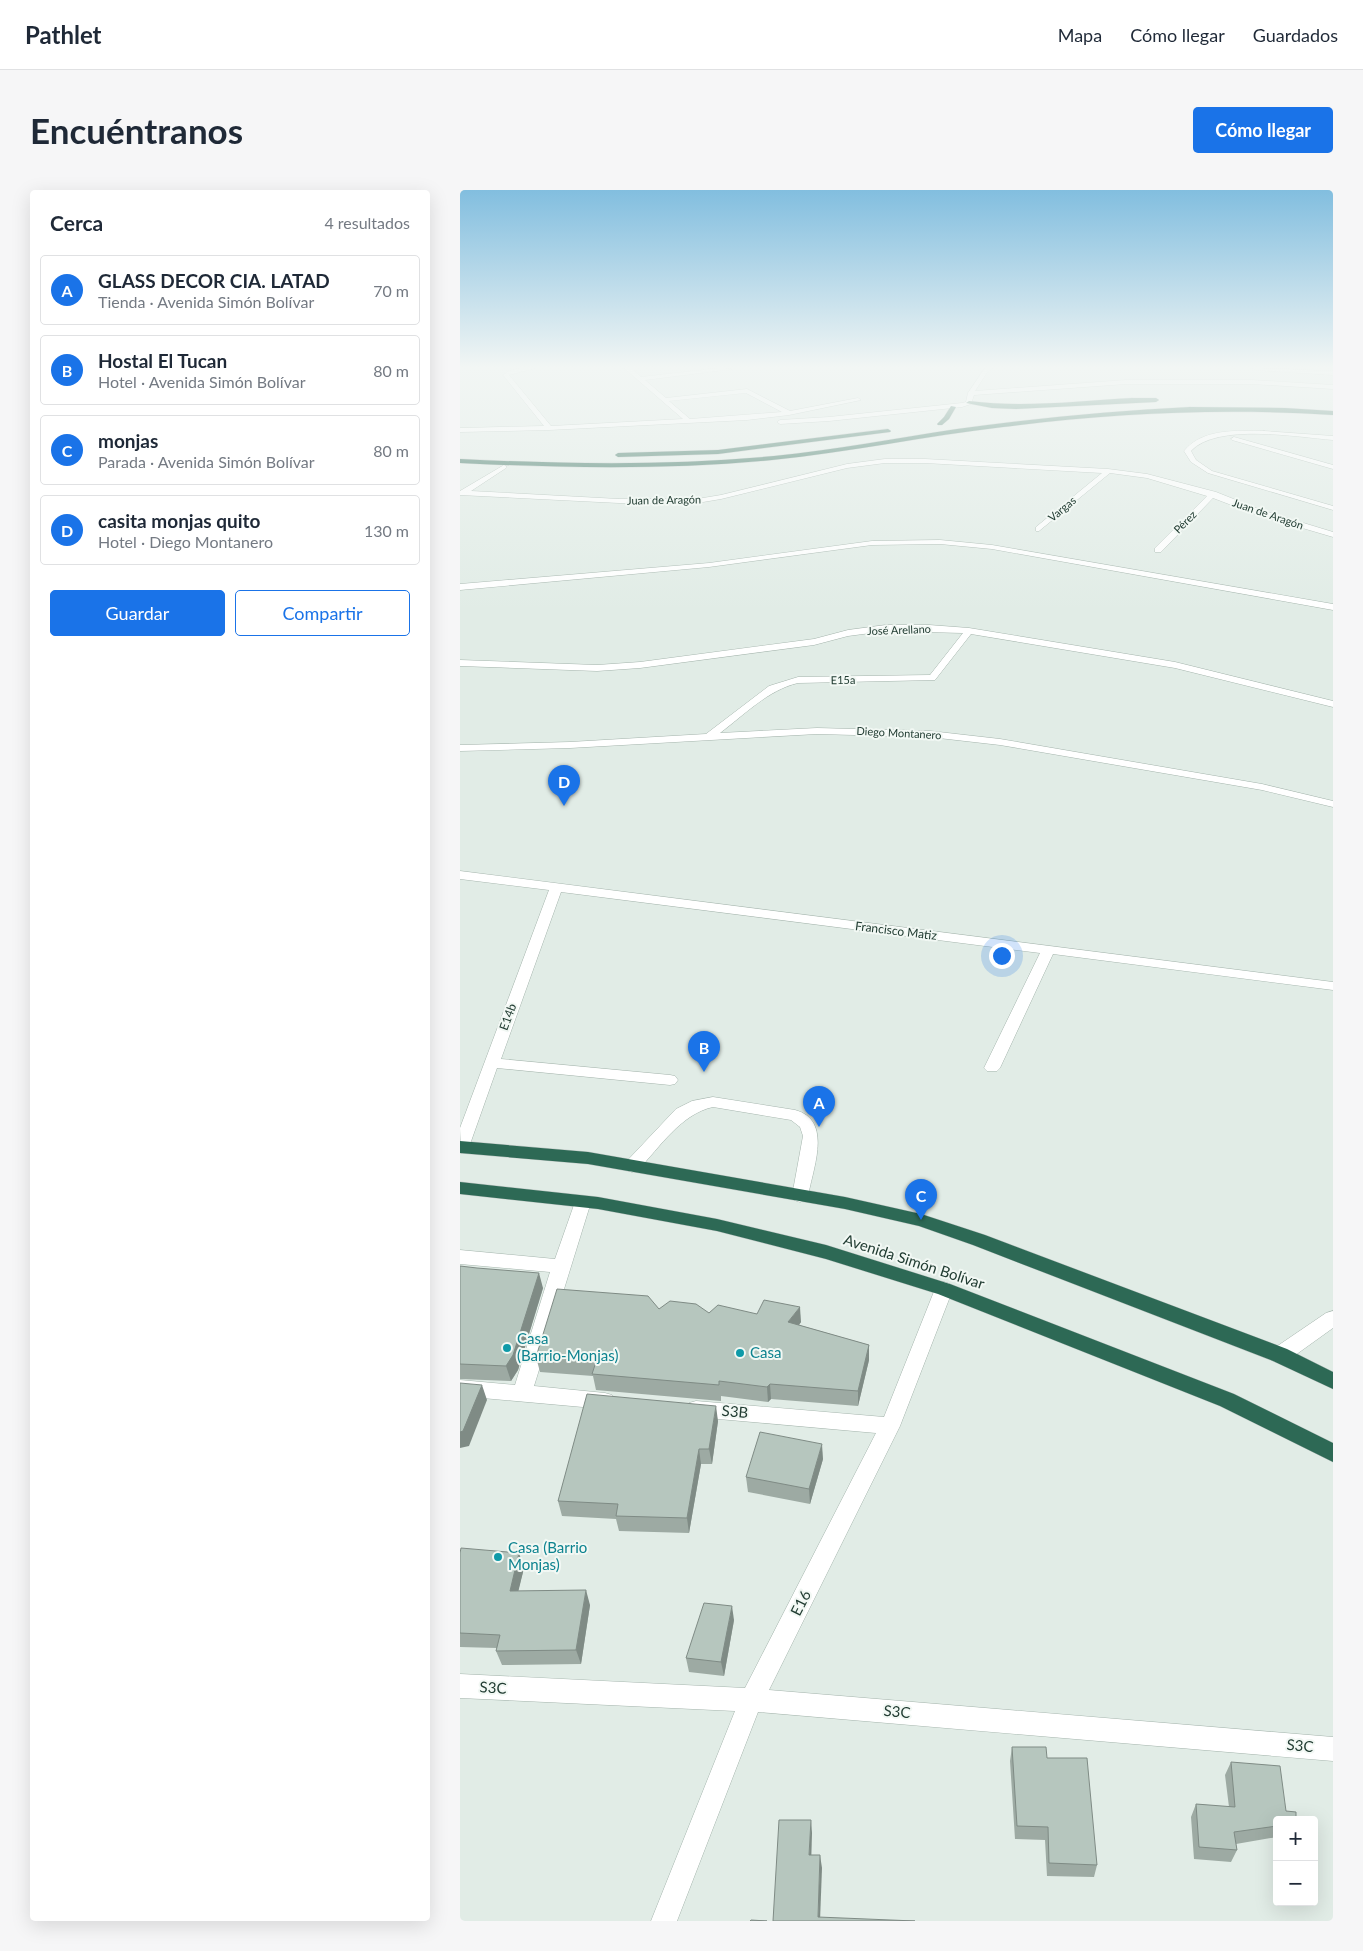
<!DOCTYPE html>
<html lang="es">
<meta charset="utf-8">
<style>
body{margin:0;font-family:Lato,sans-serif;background:#f6f6f7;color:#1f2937}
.controls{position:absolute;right:15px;bottom:15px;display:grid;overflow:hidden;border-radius:5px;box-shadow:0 5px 20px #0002}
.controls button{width:45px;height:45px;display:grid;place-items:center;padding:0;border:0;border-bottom:1px solid #e0e1e3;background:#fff;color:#1f2937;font:25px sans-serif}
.you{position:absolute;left:541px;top:765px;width:18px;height:18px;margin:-12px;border:4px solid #fff;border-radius:50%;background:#1a73e8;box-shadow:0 0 0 8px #1a73e833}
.badge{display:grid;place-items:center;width:32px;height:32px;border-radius:50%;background:#1a73e8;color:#fff;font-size:16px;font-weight:700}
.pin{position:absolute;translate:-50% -41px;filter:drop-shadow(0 1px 2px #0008)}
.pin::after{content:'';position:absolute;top:26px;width:18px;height:15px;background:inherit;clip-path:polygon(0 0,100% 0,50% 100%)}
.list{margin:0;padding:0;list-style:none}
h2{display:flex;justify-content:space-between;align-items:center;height:65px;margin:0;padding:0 20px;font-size:21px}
h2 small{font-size:16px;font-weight:400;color:#747a83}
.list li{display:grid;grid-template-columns:32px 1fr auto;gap:15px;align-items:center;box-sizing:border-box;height:70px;margin:0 10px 10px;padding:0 10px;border:1px solid #e0e1e3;border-radius:5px}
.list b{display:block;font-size:19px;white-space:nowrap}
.list p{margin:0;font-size:16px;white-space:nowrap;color:#747a83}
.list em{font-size:16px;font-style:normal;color:#747a83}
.actions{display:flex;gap:10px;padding:15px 20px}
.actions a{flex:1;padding:11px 0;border:1px solid #1a73e8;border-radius:5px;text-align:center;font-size:18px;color:#1a73e8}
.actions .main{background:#1a73e8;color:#fff}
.map{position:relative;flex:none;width:873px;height:1731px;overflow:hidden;border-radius:5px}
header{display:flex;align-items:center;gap:30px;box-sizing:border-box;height:70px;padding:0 25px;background:#fff;border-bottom:1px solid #e0e1e3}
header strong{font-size:24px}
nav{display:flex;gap:28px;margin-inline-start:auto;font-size:18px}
.intro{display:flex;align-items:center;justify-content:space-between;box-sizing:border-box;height:120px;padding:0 30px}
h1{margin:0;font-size:35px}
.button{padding:12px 22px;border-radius:5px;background:#1a73e8;color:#fff;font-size:18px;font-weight:700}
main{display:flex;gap:30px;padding:0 30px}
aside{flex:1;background:#fff;border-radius:5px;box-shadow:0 5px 20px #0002}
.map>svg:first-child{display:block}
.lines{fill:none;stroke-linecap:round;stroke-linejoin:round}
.minor-casing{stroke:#a4b4ac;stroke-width:1}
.highway-casing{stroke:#c1c8c6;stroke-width:1}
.minor{fill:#fff;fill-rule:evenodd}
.highway{fill:#2d6955;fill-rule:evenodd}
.wall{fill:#9daaa3}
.shaded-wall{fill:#7f8b85}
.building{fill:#b6c6be;stroke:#7f8b85}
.culture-dot{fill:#0f9aa8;stroke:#f2f8f4;stroke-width:2}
.labels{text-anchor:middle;stroke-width:4;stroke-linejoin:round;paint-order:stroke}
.far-street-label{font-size:11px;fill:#213c32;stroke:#f2f8f4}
.street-label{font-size:12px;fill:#213c32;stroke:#f2f8f4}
.near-street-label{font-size:15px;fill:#213c32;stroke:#f2f8f4}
.near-culture-label{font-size:15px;fill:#0d838f;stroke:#f2f8f4;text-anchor:start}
</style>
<header>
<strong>Pathlet</strong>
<nav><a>Mapa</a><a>Cómo llegar</a><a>Guardados</a></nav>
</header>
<div class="intro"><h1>Encuéntranos</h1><a class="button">Cómo llegar</a></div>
<main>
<aside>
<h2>Cerca<small>4 resultados</small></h2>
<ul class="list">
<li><span class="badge">A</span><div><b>GLASS DECOR CIA. LATAD</b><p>Tienda · Avenida Simón Bolívar</p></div><em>70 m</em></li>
<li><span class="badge">B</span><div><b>Hostal El Tucan</b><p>Hotel · Avenida Simón Bolívar</p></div><em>80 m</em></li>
<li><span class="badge">C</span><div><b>monjas</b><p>Parada · Avenida Simón Bolívar</p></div><em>80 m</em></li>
<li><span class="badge">D</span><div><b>casita monjas quito</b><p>Hotel · Diego Montanero</p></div><em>130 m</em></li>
</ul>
<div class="actions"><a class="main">Guardar</a><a>Compartir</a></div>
</aside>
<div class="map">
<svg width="873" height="1731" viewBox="0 0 873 1731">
<rect width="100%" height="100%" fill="#e1ece6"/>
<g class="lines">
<!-- minor casing -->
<g class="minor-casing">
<g id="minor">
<path d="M62 178H75L49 185 91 236 223 229 164 178H171L181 187 260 178 272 179 185 190 206 208 287 199 330 221 398 208 401 210 329 225 287 230 89 240 0 242V238L84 236 43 185 49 181ZM286 203 322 222 230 229 209 211Z"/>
<path d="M525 178H533L528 181 515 201 666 190H792L873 195V199L792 194H666L514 205 511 214 502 217 369 231 320 234 317 232 320 230 369 227 502 213 506 212 508 203Z"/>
<path d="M793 178 873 181V185L796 180Z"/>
<path d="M804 241 873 246V250C837 247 757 233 731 261L736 270 752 281 873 316V320L748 283 731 272 724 261C743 238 777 241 804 241Z"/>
<path d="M774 247 873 275V279L772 250 771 249Z"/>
<path d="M425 269H465L648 279 687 284 756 302 801 320 873 342V347L795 324 753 308 701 362H695V358L747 306 687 288 650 283 579 341H576V337L642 283 465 273H425L387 278 261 309 237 313H159L0 305V301L44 275 47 277 46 278 11 301 159 309H237L261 305 387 274Z"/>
<path d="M480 350 532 355 873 414V420L532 359 480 354 412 355 249 377 0 400V394L249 373 412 351Z"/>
<path d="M426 435H469L509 438 715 472 873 511V517L715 478 511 444 475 490 338 493C308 500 284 525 260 543L357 538 470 541 540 549 802 594 873 611V617L802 600 540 555 470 547 357 544 110 558 0 561V555L110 552 246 544 309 496 338 487 470 485 503 443 426 441 388 446 354 455 180 478 137 481 0 476V470L137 475 180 472 354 449 388 440Z"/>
<path d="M0 681 873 792V800L593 764 540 878 537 881H527L524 878 580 763 101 702 41 869 210 885 215 886 218 890 215 894 210 895 37 878 9 957 7 961 1 963 0 938 89 700 0 689Z"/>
<path d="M253 907 335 920C373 930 353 978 348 1006L346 1010 340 1012 334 1010 332 1006 343 946 340 937 331 930 253 917C221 924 200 957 178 980L172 982 166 980 164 976 166 972 216 919 232 911Z"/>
<path d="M123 1006 129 1008 131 1012 74 1196 145 1203 152 1205 155 1211 152 1217 145 1219 0 1206V1190L55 1195 90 1082 0 1074V1060L95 1069 115 1012 117 1008Z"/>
<path d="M484 1092 490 1094 493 1099 440 1236 309 1500 873 1547V1571L298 1522 217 1731H191L275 1521 0 1508V1484L285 1498 416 1243 236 1227 229 1225 226 1219 229 1213 236 1211 424 1227 475 1099 478 1094Z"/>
<path d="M873 1121V1138L827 1171 820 1173 813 1171 810 1165 813 1159 866 1123Z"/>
</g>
</g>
<!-- highway casing -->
<g class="highway-casing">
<g id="highway">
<path d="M672 208H696L699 210 696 212 556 219 532 218 506 213 509 211C564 218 618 211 672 208Z"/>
<path d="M491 216 496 217 489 229 482 235H478L477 234 484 227Z"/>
<path d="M730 217 825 218 873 221V225C762 218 653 223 543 237 466 246 390 262 312 270 209 280 104 278 0 273V269C104 274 209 276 314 266 375 260 436 248 497 239 575 228 652 221 730 217Z"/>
<path d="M428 239 431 241 430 242 258 264 158 267 155 265 158 263 258 260Z"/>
<path d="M0 951 128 962 385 1007 461 1024 525 1045 827 1159 873 1182V1199L813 1171 513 1055 459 1036 385 1019 128 974 0 963Z"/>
<path d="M0 992 138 1007 257 1029 366 1055 490 1094 774 1204 873 1253V1272L760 1216 478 1104 366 1069 257 1041 138 1019 0 1004Z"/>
</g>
</g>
<!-- minor -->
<use href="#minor" class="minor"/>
<!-- highway -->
<use href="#highway" class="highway"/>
</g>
<!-- wall -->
<g class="wall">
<path d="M0 1076 83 1098 58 1180 51 1191 0 1189Z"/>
<path d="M199 1119 249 1123 297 1124 341 1132 339 1135 409 1155V1170L398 1216 311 1209 308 1212 261 1206V1211L136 1200 133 1186 80 1182 76 1167Z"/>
<path d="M258 1231 252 1274H241L229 1343 159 1341 156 1329 102 1326 98 1311Z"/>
<path d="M363 1269 350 1314 288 1302 286 1287Z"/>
<path d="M0 1363 64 1378 58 1401 130 1415 121 1474 42 1475 36 1461 37 1458 0 1457Z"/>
<path d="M274 1430 264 1486 229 1482 226 1468Z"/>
<path d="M552 1557 587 1568 637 1675 634 1687 587 1686 585 1650 555 1649 550 1571Z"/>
<path d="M771 1572 817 1630V1647L776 1654 777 1660 771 1672 734 1669 731 1627 736 1614 769 1617 765 1585Z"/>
</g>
<!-- shaded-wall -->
<g class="shaded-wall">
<path d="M79 1083 83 1098 58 1180 51 1191 46 1176Z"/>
<path d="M340 1117 341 1132 329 1148 328 1132Z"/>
<path d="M409 1155V1170L398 1216V1201Z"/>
<path d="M310 1194 311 1209 308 1212 307 1197Z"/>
<path d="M22 1195 27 1210 9 1256 0 1258V1242Z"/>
<path d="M256 1216 258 1231 252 1274 249 1259Z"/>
<path d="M362 1254 363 1269 350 1314 349 1299Z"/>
<path d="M239 1259 241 1274 229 1343 227 1328Z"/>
<path d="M59 1363 64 1378 55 1415 50 1401Z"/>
<path d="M126 1400 130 1415 121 1474 116 1460Z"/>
<path d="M272 1416 274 1430 264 1486 261 1472Z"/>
<path d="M351 1630 352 1643 351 1678 349 1665Z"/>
<path d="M360 1665 362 1678 360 1731 358 1727Z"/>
</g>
<!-- building -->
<g class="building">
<path d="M0 1076 17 1078 79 1083 53 1165 46 1176 0 1174Z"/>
<path d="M97 1099 188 1106 199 1119 210 1111 236 1114 249 1123 258 1115 297 1124 304 1110 340 1117 328 1132 409 1155 398 1201 310 1194 307 1197 259 1191V1195L132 1184 136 1172 76 1167Z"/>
<path d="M0 1193 22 1195 3 1241 0 1242Z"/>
<path d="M127 1204 256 1216 249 1259H239L227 1328 156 1326 158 1314 98 1311Z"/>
<path d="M300 1242 362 1254 349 1299 286 1287Z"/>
<path d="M1 1358 59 1363 50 1401 126 1400 116 1460 36 1461 40 1445 0 1443V1363Z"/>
<path d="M244 1413 272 1416 261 1472 226 1468Z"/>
<path d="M552 1557H586L587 1568H627L637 1675 589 1673 588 1637 557 1636Z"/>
<path d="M771 1572 820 1576 826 1621 836 1622V1630H817V1636L774 1642 777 1660 739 1657 736 1614 775 1617Z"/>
<path d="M319 1630H351L349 1665H360L358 1727 455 1731H313Z"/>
<path d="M291 1730 307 1731H290Z"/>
</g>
<!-- sky -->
<linearGradient id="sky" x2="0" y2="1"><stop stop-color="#82bedf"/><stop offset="0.42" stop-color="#f2f6f4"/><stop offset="1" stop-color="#f2f6f4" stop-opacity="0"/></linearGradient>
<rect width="873" height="421" fill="url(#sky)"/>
<!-- markers -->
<g class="culture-dot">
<circle cx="47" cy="1158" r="5"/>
<circle cx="280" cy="1163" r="5"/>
<circle cx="38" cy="1367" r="5"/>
</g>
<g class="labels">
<!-- far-street labels -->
<g class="far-street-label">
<text transform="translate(204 310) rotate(-1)" y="4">Juan de Aragón</text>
<text transform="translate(602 319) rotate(-40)" y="4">Vargas</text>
<text transform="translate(808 324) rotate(19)" y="4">Juan de Aragón</text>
<text transform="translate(725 332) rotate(-45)" y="4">Pérez</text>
<text transform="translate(439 440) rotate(-2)" y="4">José Arellano</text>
<text transform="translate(383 490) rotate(-1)" y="4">E15a</text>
<text transform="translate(439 543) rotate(3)" y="4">Diego Montanero</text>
</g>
<!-- street labels -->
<g class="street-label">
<text transform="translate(436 741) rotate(7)" y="4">Francisco Matiz</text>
<text transform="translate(48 827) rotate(-70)" y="4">E14b</text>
</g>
<!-- near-street labels -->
<g class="near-street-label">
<text transform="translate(454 1072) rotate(18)" y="5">Avenida Simón Bolívar</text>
<text transform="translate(275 1222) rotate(5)" y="5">S3B</text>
<text transform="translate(341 1413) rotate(-63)" y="5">E16</text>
<text transform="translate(33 1498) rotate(3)" y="5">S3C</text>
<text transform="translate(437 1522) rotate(5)" y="5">S3C</text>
<text transform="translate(840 1556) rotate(5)" y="5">S3C</text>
</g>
<!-- near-culture labels -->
<g class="near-culture-label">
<text x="57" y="1154">Casa<tspan x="57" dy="17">(Barrio-Monjas)</tspan></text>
<text x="290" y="1168">Casa</text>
<text x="48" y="1363">Casa (Barrio<tspan x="48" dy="17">Monjas)</tspan></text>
</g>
</g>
</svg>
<div class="controls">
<button>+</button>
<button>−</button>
</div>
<div class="you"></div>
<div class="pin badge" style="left:359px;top:937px">A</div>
<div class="pin badge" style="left:244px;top:882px">B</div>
<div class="pin badge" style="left:461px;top:1030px">C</div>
<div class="pin badge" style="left:104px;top:616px">D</div>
</div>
</main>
